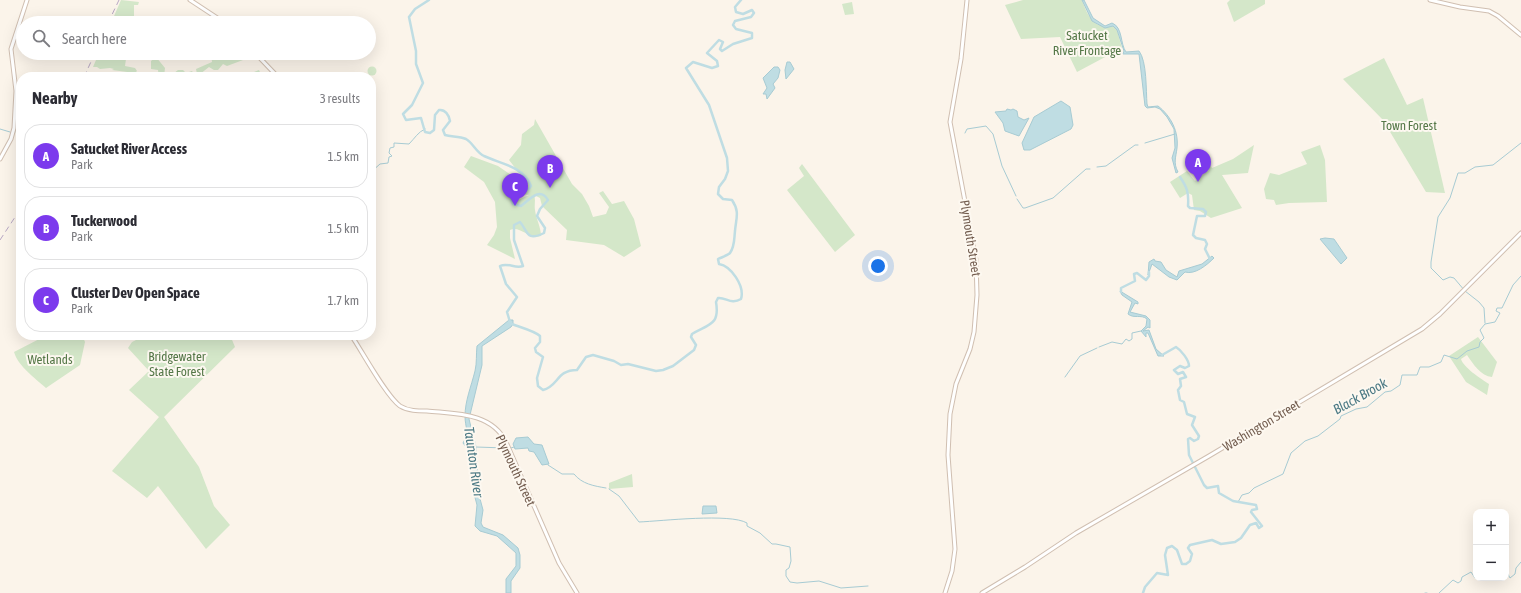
<!DOCTYPE html>
<meta charset="utf-8">
<style>
body{margin:0;font-family:"Asap Condensed",sans-serif;background:#f2f2f3;color:#2b2b33}
.controls{position:absolute;right:12px;bottom:12px;display:grid;overflow:hidden;border-radius:8px;box-shadow:0 4px 16px #0002}
.controls button{width:36px;height:36px;display:grid;place-items:center;padding:0;border:0;border-bottom:1px solid #e1e1e2;background:#fff;color:#2b2b33;font:20px sans-serif}
.you{position:absolute;left:878px;top:266px;width:14px;height:14px;margin:-10px;border:3px solid #fff;border-radius:50%;background:#1a73e8;box-shadow:0 0 0 6px #1a73e833}
.badge{display:grid;place-items:center;width:26px;height:26px;border-radius:50%;background:#7c3aed;color:#fff;font-size:13px;font-weight:700}
.pin{position:absolute;translate:-50% -33px;filter:drop-shadow(0 1px 2px #0008)}
.pin::after{content:'';position:absolute;top:21px;width:14px;height:12px;background:inherit;clip-path:polygon(0 0,100% 0,50% 100%)}
.list{margin:0;padding:0;list-style:none}
h2{display:flex;justify-content:space-between;align-items:center;height:52px;margin:0;padding:0 16px;font-size:17px}
h2 small{font-size:13px;font-weight:400;color:#7c7c81}
.list li{display:grid;grid-template-columns:26px 1fr auto;gap:12px;align-items:center;box-sizing:border-box;height:64px;margin:0 8px 8px;padding:0 8px;border:1px solid #e1e1e2;border-radius:16px}
.list b{display:block;font-size:15px;white-space:nowrap}
.list p{margin:0;font-size:13px;white-space:nowrap;color:#7c7c81}
.list em{font-size:13px;font-style:normal;color:#7c7c81}
.icon{flex:none;width:22px;height:22px;fill:none;stroke:currentColor;stroke-width:2;stroke-linecap:round;stroke-linejoin:round}
.map{position:relative;flex:none;width:1521px;height:593px;overflow:hidden}
.search{position:absolute;background:#fff;box-shadow:0 4px 16px #0002;left:16px;top:16px;width:360px;height:44px;display:flex;align-items:center;gap:10px;box-sizing:border-box;padding:0 14px;border-radius:22px;color:#7c7c81;font-size:15px}
.panel{position:absolute;background:#fff;box-shadow:0 4px 16px #0002;left:16px;top:72px;width:360px;height:268px;border-radius:16px}
.map>svg:first-child{display:block}
.green{fill:#d4e7c9}
.water{fill:#bfdde3;stroke:#a7cbd3}
.lines{fill:none;stroke-linecap:round;stroke-linejoin:round}
.stream{stroke:#a7cbd3;stroke-width:1}
.river{stroke:#bfdde3;stroke-width:2.5}
.secondary-casing{stroke:#d0bfb1;stroke-width:5}
.secondary{stroke:#fff;stroke-width:3}
.rail{stroke:#b8a8c4;stroke-width:1;stroke-dasharray:6 4;stroke-linecap:butt}
.labels{text-anchor:middle;stroke-width:4;stroke-linejoin:round;paint-order:stroke}
.park-label{font-size:13px;fill:#557848;stroke:#fdf8f0}
.street-label{font-size:13px;fill:#735d4f;stroke:#fdf8f0}
.water-label{font-size:14px;font-style:italic;fill:#4b7984;stroke:#fdf8f0}
</style>
<div class="map">
<svg width="1521" height="593" viewBox="0 0 1521 593">
<rect width="100%" height="100%" fill="#fbf4ea"/>
<!-- green -->
<g class="green">
<path d="M121 0 139 2 138 5H134V19L128 20 126 23H111Z"/>
<path d="M1023 0H1082C1088 17 1094 29 1113 26L1117 30 1122 48 1077 72 1060 37 1021 39 1005 5Z"/>
<path d="M1230 0H1265V4L1234 22 1227 3Z"/>
<path d="M852 2 854 14 845 15 842 4Z"/>
<path d="M99 53H118L116 56 119 55 126 59 125 66 135 68 137 71 135 73 112 70 114 69 110 68 100 69 97 67H93Z"/>
<path d="M211 53H248L253 54 251 57 227 66 223 64 218 70H214L209 67 200 74H197L196 69 212 62Z"/>
<path d="M156 57 165 68 164 77H159L158 70 151 69V61Z"/>
<path d="M1384 58 1407 105 1423 98 1445 193 1426 192 1383 120 1343 79Z"/>
<circle cx="372" cy="71" r="4.5"/>
<path d="M178 70H183L186 73 192 71 196 77H169Z"/>
<path d="M259 70 262 77H241Z"/>
<path d="M535 119 572 184 582 194 589 206 593 217 606 214 609 207 599 193 603 191 612 204 624 201 634 219 641 246 624 257 604 245 566 240 567 230 542 206 540 198 534 195C536 200 534 205 535 210 536 219 541 227 541 236 529 240 520 225 510 230V238L515 259 487 245 494 235 497 227 495 202 484 182 464 167 471 156 498 166 521 182 512 197 516 201 529 195 521 194V190L527 183 509 160 521 145 522 134 534 125Z"/>
<path d="M1254 145 1248 173 1222 175 1242 208 1211 218 1200 211 1194 210 1192 195 1188 193 1180 198 1170 182 1187 171 1195 181 1209 170 1201 159 1204 157 1212 168 1233 159Z"/>
<path d="M1320 145 1325 160 1327 202 1289 203 1276 205 1274 200 1266 199 1264 189 1270 173 1279 175 1307 164 1301 152Z"/>
<path d="M802 164 855 235 835 252 787 190 804 176 799 168Z"/>
<path d="M47 335H82L85 342 80 365 46 388C35 378 18 366 14 352Z"/>
<path d="M146 335H230L235 347 164 417 199 467 214 506 230 525 206 549 158 486 147 498 112 471 159 417 129 390 149 371 128 348 132 342Z"/>
<path d="M1478 337 1497 362 1492 377C1481 376 1473 364 1467 355L1461 359C1463 367 1481 379 1489 384L1487 395 1466 382 1449 356Z"/>
<path d="M632 474 633 487 609 489V483Z"/>
</g>
<!-- water -->
<g class="water">
<path d="M1082 0H1084L1093 18 1105 26 1112 23C1123 27 1120 44 1126 52L1139 51C1147 61 1146 91 1147 104L1148 107 1158 106C1171 116 1179 132 1177 148 1176 157 1173 163 1178 172L1176 173 1172 158 1175 148 1174 129 1167 117 1160 109 1155 107 1147 108 1145 106 1139 54H1123L1124 51 1117 30 1113 26 1105 28 1092 21Z"/>
<path d="M787 62H790L794 69 786 79 785 70Z"/>
<path d="M774 67H778L780 70 778 78 773 84 775 88 767 99 766 94H763L767 88 763 78Z"/>
<path d="M1061 101 1070 107 1073 125 1071 129 1030 150H1024L1022 143 1034 117Z"/>
<path d="M1007 109 1011 110 1013 109 1017 111 1018 117 1024 120 1029 118 1019 136 1005 131 1003 123 995 112 1006 111Z"/>
<path d="M1325 238 1334 239 1347 258 1341 264 1320 239Z"/>
<path d="M1212 256 1214 258C1207 265 1195 275 1185 272L1177 280 1169 277 1152 264 1148 275 1149 262 1154 259 1155 261 1161 262 1166 270 1177 277 1179 271 1202 264Z"/>
<path d="M1120 291 1138 302V304L1135 303 1130 312 1146 316 1150 320V328L1148 327 1143 331 1149 330 1156 349 1164 356H1158L1148 333H1146V337L1141 331 1146 326 1147 319C1141 314 1134 319 1128 314L1132 302 1122 295Z"/>
<path d="M509 320H513V324L511 327 482 346V365L469 419 476 447 479 495 483 510 481 523 483 527 503 535 518 548 520 555V568L511 581V593H506V579L516 566V553L497 536 480 531 475 526 477 505 473 490 470 452 463 443C470 432 465 428 465 416 465 401 471 387 475 371 477 363 476 354 477 346Z"/>
<path d="M528 437 534 444 542 445 549 464 542 465 534 452 529 451 528 448 515 449 513 444 516 438Z"/>
<path d="M703 506H716L717 513 702 514Z"/>
</g>
<g class="lines">
<!-- stream -->
<g class="stream">
<path d="M0 129 10 132"/>
<path d="M16 132 21 134"/>
<path d="M965 133 967 129 986 126 993 134 1002 166 1016 196"/>
<path d="M1145 143 1175 134"/>
<path d="M1097 167 1106 166 1135 145H1138"/>
<path d="M371 172 380 164 388 163 389 157 392 156 389 153 390 148 394 147V143L409 144C415 138 418 132 425 129"/>
<path d="M1017 199 1023 208H1025L1053 198 1086 169H1090"/>
<path d="M1485 323 1484 308 1479 302 1465 291 1454 278 1450 277 1443 280 1431 268V262L1438 217 1450 198 1458 173H1465L1475 167 1493 165 1521 143"/>
<path d="M1099 347 1112 342 1122 344 1126 339 1129 341 1132 339V333L1141 331"/>
<path d="M1065 377 1080 356 1097 348"/>
<path d="M476 447 505 448"/>
<path d="M511 448 514 447"/>
<path d="M548 465 562 474H574C582 484 594 486 606 488"/>
<path d="M609 489 619 496 639 522C662 521 730 513 747 523V526L760 533 772 544H776L790 547 791 561 789 568 786 570V576L790 582 797 583 819 581 841 588 868 586"/>
<path d="M1238 502 1242 495 1249 493 1254 488 1283 474 1291 453 1305 441 1318 436 1340 419 1341 416 1356 409 1367 407 1385 392 1391 391 1400 385 1402 375H1417L1420 367H1429L1441 362 1444 355 1457 359 1467 351 1479 347 1480 342 1484 338 1480 330 1485 324 1495 322 1500 313 1496 311 1497 308H1502L1513 285 1521 276"/>
<path d="M1506 570 1510 578 1515 574 1516 568 1521 562"/>
<path d="M1425 593H1427"/>
<path d="M1439 593 1453 580 1458 583 1461 581 1462 577 1471 572 1475 578H1481"/>
</g>
<!-- river -->
<g class="river">
<path d="M429 0 415 9 409 17 416 51V64L423 83 412 105 403 114 406 120 421 118 425 132 430 133 434 130 435 115 439 110C445 109 449 115 450 121L443 130 445 135C451 137 459 136 466 139 473 143 476 152 484 156 501 164 523 166 531 186 527 194 516 191 511 200L513 204 521 206C529 200 540 186 548 200L540 209 537 216 545 228 544 233C526 242 528 231 520 222L514 225V240L523 266C515 269 508 262 500 266L506 284 517 297 507 312 510 322"/>
<path d="M1180 177C1187 187 1189 193 1188 206L1190 208 1203 209 1206 212 1205 216H1197L1193 235 1196 238 1205 240 1207 244 1205 249 1210 259"/>
<path d="M1121 292V288L1135 281 1134 274 1137 273 1146 280 1149 276V272"/>
<path d="M512 324C519 327 535 331 540 336V342L535 348 536 352 543 357 537 378 538 386 543 390C559 386 556 370 577 370L586 357 593 355 614 361 621 365 628 364 656 371 663 370 673 366 694 350 696 345 691 337 692 334C709 324 720 325 716 302L718 298C726 297 731 305 741 299 745 286 731 266 719 264L718 259C722 257 727 256 730 253 735 246 734 239 735 231 736 218 740 212 732 200L723 199 718 194 719 187 725 179 728 171 727 158 709 105 686 68 693 62 712 68 718 66 717 61 707 53 719 40 723 42 720 49 722 51 733 44 752 38V33L736 29 733 25 735 21 751 17 754 13 752 10 743 14 736 12 735 7 741 0"/>
<path d="M1143 593 1145 587 1157 573 1168 575 1165 555 1167 548 1172 546 1177 550 1182 564H1186L1190 561 1192 554 1188 548 1190 545 1212 540 1221 544 1235 542 1241 538 1250 525 1256 523 1259 528 1262 526 1251 512 1252 510 1257 509 1256 505 1233 501 1219 493 1218 486 1207 488 1204 485 1189 455 1188 439 1190 438 1194 441 1198 439 1199 436 1192 425 1195 417 1187 414 1184 402 1180 400 1178 390 1181 386 1180 379 1186 377 1183 372 1178 374 1174 370 1180 366 1185 368 1189 366C1189 360 1181 350 1176 347L1162 355"/>
</g>
<!-- secondary casing -->
<g class="secondary-casing">
<g id="secondary">
<path d="M190 0 225 23"/>
<path d="M1430 0 1460 7 1489 11 1498 16 1521 35"/>
<path d="M255 53 278 77"/>
<path d="M0 159 11 139 14 128 16 91 11 49 27 0"/>
<path d="M351 335C362 351 386 396 400 406 408 411 418 411 427 411 455 414 491 412 506 442L559 563 577 593"/>
<path d="M945 593 952 571 955 549 948 455 950 414 956 384 970 349 974 332 977 295 976 260 950 122 961 59 967 0"/>
<path d="M982 593 1025 567 1076 533 1209 456 1422 329 1440 314 1521 233"/>
</g>
</g>
<!-- secondary -->
<use href="#secondary" class="secondary"/>
<!-- rail -->
<g class="rail">
<path d="M108 23 119 0"/>
<path d="M84 77 95 53"/>
<path d="M0 240 21 208"/>
</g>
</g>
<g class="labels">
<!-- park labels -->
<g class="park-label">
<text x="1087" y="40">Satucket<tspan x="1087" dy="15">River Frontage</tspan></text>
<text x="1409" y="130">Town Forest</text>
<text x="177" y="361">Bridgewater<tspan x="177" dy="15">State Forest</tspan></text>
<text x="50" y="364">Wetlands</text>
</g>
<!-- street labels -->
<g class="street-label">
<text transform="translate(971 238) rotate(81)" y="5">Plymouth Street</text>
<text transform="translate(1261 425) rotate(-31)" y="5">Washington Street</text>
<text transform="translate(516 470) rotate(65)" y="5">Plymouth Street</text>
</g>
<!-- water labels -->
<g class="water-label">
<text transform="translate(1360 396) rotate(-29)" y="5">Black Brook</text>
<text transform="translate(474 462) rotate(82)" y="5">Taunton River</text>
</g>
</g>
</svg>
<div class="controls">
<button>+</button>
<button>−</button>
</div>
<div class="you"></div>
<div class="pin badge" style="left:1198px;top:182px">A</div>
<div class="pin badge" style="left:550px;top:188px">B</div>
<div class="pin badge" style="left:515px;top:206px">C</div>
<div class="search"><svg class="icon" aria-label="search" viewBox="0 0 24 24"><circle cx="10" cy="10" r="6"/><path d="M15 15l6 6"/></svg>Search here</div>
<section class="panel">
<h2>Nearby<small>3 results</small></h2>
<ul class="list">
<li><span class="badge">A</span><div><b>Satucket River Access</b><p>Park</p></div><em>1.5 km</em></li>
<li><span class="badge">B</span><div><b>Tuckerwood</b><p>Park</p></div><em>1.5 km</em></li>
<li><span class="badge">C</span><div><b>Cluster Dev Open Space</b><p>Park</p></div><em>1.7 km</em></li>
</ul>
</section>
</div>
